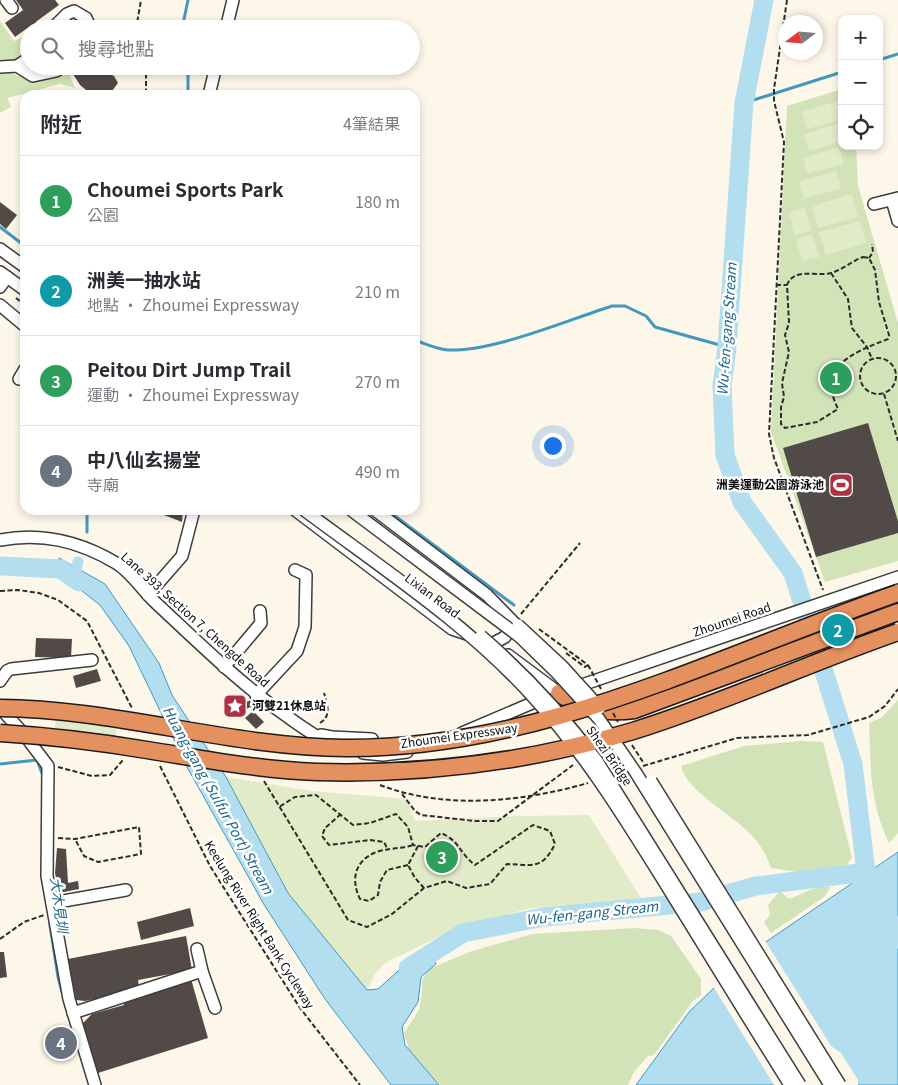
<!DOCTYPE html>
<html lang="zh-TW">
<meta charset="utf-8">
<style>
body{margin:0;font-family:Georgia,"Noto Sans TC",serif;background:#f7f7f7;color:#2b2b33}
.controls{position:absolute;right:15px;top:15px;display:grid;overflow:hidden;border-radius:10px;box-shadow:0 2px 8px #0003}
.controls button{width:45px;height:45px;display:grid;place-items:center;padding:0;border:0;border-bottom:1px solid #e1e1e2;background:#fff;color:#2b2b33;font:25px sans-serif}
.compass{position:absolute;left:778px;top:15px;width:45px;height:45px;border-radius:50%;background:#fff;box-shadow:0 2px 8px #0003;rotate:254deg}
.you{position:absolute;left:552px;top:445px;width:18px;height:18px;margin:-12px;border:4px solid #fff;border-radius:50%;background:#1a73e8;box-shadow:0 0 0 8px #1a73e833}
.badge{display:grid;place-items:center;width:32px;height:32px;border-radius:50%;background:#b45309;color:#fff;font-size:16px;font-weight:700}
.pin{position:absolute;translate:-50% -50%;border:2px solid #fff;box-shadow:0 1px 5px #0006}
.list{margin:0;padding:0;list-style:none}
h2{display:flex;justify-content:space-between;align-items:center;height:65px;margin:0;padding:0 20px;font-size:21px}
h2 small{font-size:16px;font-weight:400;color:#7c7c81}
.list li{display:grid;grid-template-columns:32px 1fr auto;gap:15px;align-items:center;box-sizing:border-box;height:90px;padding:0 20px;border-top:1px solid #e1e1e2}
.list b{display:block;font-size:19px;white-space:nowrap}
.list p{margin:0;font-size:16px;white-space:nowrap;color:#7c7c81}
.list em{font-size:16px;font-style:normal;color:#7c7c81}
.icon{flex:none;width:28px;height:28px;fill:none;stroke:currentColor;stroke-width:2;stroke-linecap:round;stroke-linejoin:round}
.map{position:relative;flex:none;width:898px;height:1085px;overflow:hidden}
.search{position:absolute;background:#fff;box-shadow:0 2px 8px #0003;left:20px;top:20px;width:400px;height:55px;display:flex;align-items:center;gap:12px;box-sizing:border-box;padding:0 18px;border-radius:28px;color:#7c7c81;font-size:19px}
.panel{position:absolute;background:#fff;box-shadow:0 2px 8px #0003;left:20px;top:90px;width:400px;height:425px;border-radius:15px}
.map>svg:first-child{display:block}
.green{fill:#d2e3b7}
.pitch{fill:#e2ebc8}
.water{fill:#b3deef;stroke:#4298be}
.pier{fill:#fdf7e9}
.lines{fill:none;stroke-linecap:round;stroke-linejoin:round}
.stream{stroke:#4298be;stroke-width:3}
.canal{stroke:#b3deef;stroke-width:11}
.river{stroke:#b3deef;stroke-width:19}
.building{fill:#514a47}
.minor-casing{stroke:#3d3d3d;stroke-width:14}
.highway-casing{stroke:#1b1b1b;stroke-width:19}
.path{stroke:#2c2c2c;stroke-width:2;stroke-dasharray:5 2.5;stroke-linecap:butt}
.minor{stroke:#fff;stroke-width:11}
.highway{stroke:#e5905f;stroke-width:16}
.minor-bridge-casing{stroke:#3d3d3d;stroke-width:14;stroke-linecap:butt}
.highway-bridge-casing{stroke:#1b1b1b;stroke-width:19;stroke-linecap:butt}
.path-bridge{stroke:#2c2c2c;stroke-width:2;stroke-dasharray:5 2.5;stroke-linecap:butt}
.minor-bridge{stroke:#fff;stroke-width:11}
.highway-bridge{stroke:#e5905f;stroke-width:16}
.labels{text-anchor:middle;stroke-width:5;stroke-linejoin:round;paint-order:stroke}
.poi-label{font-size:12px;font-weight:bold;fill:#0a0a0a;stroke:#fff;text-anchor:end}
.street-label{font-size:12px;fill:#0a0a0a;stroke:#fff}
.water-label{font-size:14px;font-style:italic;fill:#22688d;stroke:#fff}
</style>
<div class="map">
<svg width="898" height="1085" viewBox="0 0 898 1085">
<rect width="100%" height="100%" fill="#fdf7e9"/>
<!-- green -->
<g class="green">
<path d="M72 16 78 17 87 29H58Z"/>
<path d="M0 21 14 41 24 36 28 40 27 53 13 62 0 63Z"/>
<path d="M68 70 75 88 60 84 7 98 11 107 0 113V72C11 71 16 76 26 79 39 83 56 74 68 70Z"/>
<path d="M842 89V146H856L858 186 898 323V561L825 582 771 432 787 106Z"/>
<path d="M898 700V833L889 843C869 800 871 769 869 723L881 718Z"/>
<path d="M800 741 823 742 852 858 846 865 798 872 771 868C767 856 761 846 753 837 736 816 687 793 681 766L744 746Z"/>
<path d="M819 886 831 887 824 897 771 933 764 922 770 915 768 905 780 891 788 898H792Z"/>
<path d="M634 928 658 930 671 936 701 979V995L693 1001 654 1055 648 1056 634 1072 628 1085H440L409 1050 404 1033 419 1010 422 994V980L429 969 469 952 532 934Z"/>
</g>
<!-- pitch -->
<g class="pitch">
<path d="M838 101 842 119 807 129 802 112Z"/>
<path d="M840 123 842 141 809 151 804 134Z"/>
<path d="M839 147 844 164 807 174 803 158Z"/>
<path d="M836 171 841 188 804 199 799 182Z"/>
<path d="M852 194 858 217 818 228 812 206Z"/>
<path d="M805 208 811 230 795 235 789 213Z"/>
<path d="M860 221 866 243 826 255 819 232Z"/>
<path d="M812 234 819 257 802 261 796 239Z"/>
<path d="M58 703 119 712 114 749 53 740Z"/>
<path d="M226 777 311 791 407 799 415 821 516 816 589 815 643 901 526 909 447 933 385 963 375 974 367 990 288 893Z"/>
</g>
<!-- water -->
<g class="water">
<path d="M59 558 105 584 159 663 172 695 226 777 288 893 367 990 378 989 426 946 436 964 421 977 418 1002 402 1027 405 1045 439 1085H391L325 999 263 903 187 767 129 646 100 605 59 573Z"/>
<path d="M898 852V1085H636L689 1012 751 952Z"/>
</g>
<!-- pier -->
<path class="pier" d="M764 939 831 1046 841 1053 858 1080V1085H774L713 986 749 950Z"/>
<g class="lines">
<!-- stream -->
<g class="stream">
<path d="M182 29 188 0"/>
<path d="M879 60 898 54"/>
<path d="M188 66V95"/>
<path d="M744 103 842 72"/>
<path d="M0 227 25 246"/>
<path d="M415 340C426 344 436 349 448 350 493 352 568 320 612 306H625L646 316 655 327 727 347"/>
<path d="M387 510 514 605"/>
<path d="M87 532V510"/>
<path d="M0 764 37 760 43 776"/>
<path d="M50 925 58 977 62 992"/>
</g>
<!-- canal -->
<path class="canal" d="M74 578 78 562"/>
<!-- river -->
<g class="river">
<path d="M764 0 744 103 727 347 722 386 725 455 742 502 793 573 853 764 866 872 898 939"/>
<path d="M0 566 60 569 79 582"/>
<path d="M408 968 463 933 544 917 700 902 756 886 866 872"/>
</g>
</g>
<!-- building -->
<g class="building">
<path d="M16 0H55L59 5 15 37 5 23 23 10Z"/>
<path d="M78 66H95L114 76 118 83 109 95H92L80 85 73 74Z"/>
<path d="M0 202 17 215 6 229 0 224Z"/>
<path d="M868 423 898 521V533L816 557 783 448Z"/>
<path d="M151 510H183L182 522Z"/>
<path d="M36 638 72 639 71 658 35 657Z"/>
<path d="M97 669 101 681 76 688 73 676Z"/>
<path d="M251 700 253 706 239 712 240 715 236 717 232 708Z"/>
<path d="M253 711 264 722 256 729 245 718Z"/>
<path d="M57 848 66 849 68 883 78 881 79 889 59 893 55 873Z"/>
<path d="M190 908 194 926 141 940 137 922Z"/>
<path d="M186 936 192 970 138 980 139 987 114 995 85 1001 76 1000 68 959Z"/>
<path d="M0 952H4L7 977 0 978Z"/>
<path d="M191 979 208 1038 98 1073 82 1024 92 1014 124 1005 123 1000Z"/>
</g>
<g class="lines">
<!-- minor casing -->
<g class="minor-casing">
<g id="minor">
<path d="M6 0 12 8"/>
<path d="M37 29H48"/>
<path d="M52 29 67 14 74 11 86 18 91 29"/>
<path d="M226 29 233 0"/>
<path d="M17 66 33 76 56 71 65 66"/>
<path d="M0 67 17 66 29 58"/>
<path d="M209 95 216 66"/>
<path d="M892 200 898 221"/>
<path d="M874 204 898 198"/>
<path d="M0 249 25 267"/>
<path d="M0 272 25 290"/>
<path d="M0 287 7 277"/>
<path d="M0 305 25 326"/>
<path d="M19 379 25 369"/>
<path d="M295 510 452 629 467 634"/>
<path d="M375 510 487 595 524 633"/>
<path d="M0 540C42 532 79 541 116 563 131 572 143 591 156 603 199 643 240 684 288 717 302 727 317 738 333 745"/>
<path d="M148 595 182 556 194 510"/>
<path d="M492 644 505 637 513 623"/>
<path d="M508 655 559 693"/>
<path d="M224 667 261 623 260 611"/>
<path d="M0 681 7 671 11 669 92 660"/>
<path d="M573 688 898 577"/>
<path d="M256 695 297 651 305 627 306 575 295 570"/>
<path d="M0 708 23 733 48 766 47 876 69 999 95 1085"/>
<path d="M462 733 544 698"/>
<path d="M321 735 332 737 372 739"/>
<path d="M363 753 383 755 407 752"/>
<path d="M52 903 126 890"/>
<path d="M197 949 202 971"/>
<path d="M73 1013 202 971 215 1008"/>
</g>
</g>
<!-- highway casing -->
<g class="highway-casing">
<path id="highway" d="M559 693C582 710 606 714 634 710L898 612"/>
</g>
<!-- path -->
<g class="path">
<path d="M787 0 774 89V101L784 142 769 434 774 458 823 590"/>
<path d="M136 29 141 0"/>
<path d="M146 66V95"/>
<path d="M863 257 869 258 875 270 879 302 889 335 888 339C870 346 836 358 831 379 829 388 834 400 838 409L817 422 785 428 781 424V407L784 397 782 383 789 352 785 335 789 323 787 285C794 267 817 277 831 273 842 270 852 261 863 257Z"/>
<path d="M869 258 873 252 872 244"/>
<path d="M831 273 848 299 852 328 867 347 872 359"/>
<path d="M776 285H787"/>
<path d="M16 298 25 305"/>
<circle cx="878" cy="376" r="18"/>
<path d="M884 394 898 441"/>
<path d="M0 591 18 590 39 593 58 600 87 621 132 708"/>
<path d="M521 614 580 543"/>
<path d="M539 629 588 665"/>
<path d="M566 653 585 667 588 665"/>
<path d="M320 723C332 716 327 704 324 693"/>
<path d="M160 766 210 866 300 1008 360 1085"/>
<path d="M643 766 737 738 808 735 869 717 885 706 898 689"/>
<path d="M58 767 92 776 110 775 123 760"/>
<path d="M264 781 348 920 367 927 392 914 424 888 447 881 466 888 490 884 507 864C533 865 542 870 555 844L550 831 533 825 475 865C459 853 460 841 441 833L425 847 413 845 408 827 396 814 370 823 353 825 316 795 295 797 279 807"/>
<path d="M380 785C445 810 522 802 588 783"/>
<path d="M341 814 325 828 322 836 329 845 370 840 384 842 388 850"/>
<path d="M58 838 75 839 139 827 141 854 98 862 84 856 75 839"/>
<path d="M418 846 408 865 415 878 424 888"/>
<path d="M408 865 387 870 380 882 378 895 369 901 360 899C351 881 354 862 374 853 385 848 401 849 413 845"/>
<path d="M0 939 24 922 44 915"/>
</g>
<!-- minor -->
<use href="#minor" class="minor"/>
<!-- highway -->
<use href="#highway" class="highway"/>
<!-- minor-bridge casing -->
<g class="minor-bridge-casing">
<g id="minor-bridge">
<path d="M304 510C383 569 469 625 535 699 586 755 625 819 665 883 707 951 748 1018 790 1085"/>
<path d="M351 510 520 637 556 672 599 719 636 773 830 1085"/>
<path d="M518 625 562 666 600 708"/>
<path d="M481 636C525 674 563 715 597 761L800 1085"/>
<path d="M651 781 840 1085"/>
</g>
</g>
<!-- highway-bridge casing -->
<g class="highway-bridge-casing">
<g id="highway-bridge">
<path d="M0 708C117 709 229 747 346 748 542 749 717 656 898 593"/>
<path d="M0 733C49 736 99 742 147 750 204 759 260 770 317 772 423 775 532 761 633 731 723 703 809 663 898 632"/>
</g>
</g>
<!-- path-bridge -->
<g class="path-bridge">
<path d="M588 665 601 689"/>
<path d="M613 713 618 722"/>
<path d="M632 745 643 762"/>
<path d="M402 794 415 811 421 815 475 821H498L573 765"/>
</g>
<!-- minor-bridge -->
<use href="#minor-bridge" class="minor-bridge"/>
<!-- highway-bridge -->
<use href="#highway-bridge" class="highway-bridge"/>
</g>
<!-- icons -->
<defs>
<g id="stadium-square" transform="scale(1.25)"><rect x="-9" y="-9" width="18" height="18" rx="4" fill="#aa3242" stroke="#fff"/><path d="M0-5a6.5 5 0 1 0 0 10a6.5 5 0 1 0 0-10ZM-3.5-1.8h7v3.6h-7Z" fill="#fff"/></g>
<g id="sight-square" transform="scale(1.25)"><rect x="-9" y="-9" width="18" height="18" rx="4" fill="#aa3242" stroke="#fff"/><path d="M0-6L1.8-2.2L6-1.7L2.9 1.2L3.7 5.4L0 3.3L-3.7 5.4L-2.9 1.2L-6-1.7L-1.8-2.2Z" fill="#fff"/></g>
</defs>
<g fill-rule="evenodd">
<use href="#stadium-square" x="841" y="485"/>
<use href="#sight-square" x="235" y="706"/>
</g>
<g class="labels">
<!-- poi labels -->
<g class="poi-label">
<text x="824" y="489">洲美運動公園游泳池</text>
<text x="252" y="710" text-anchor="start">河雙21休息站</text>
</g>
<!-- street labels -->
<g class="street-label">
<text transform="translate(432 596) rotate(37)" y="4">Lixian Road</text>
<text transform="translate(195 620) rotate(42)" y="4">Lane 393, Section 7, Chengde Road</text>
<text transform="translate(732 620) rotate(-19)" y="4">Zhoumei Road</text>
<text transform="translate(459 736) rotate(-8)" y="4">Zhoumei Expressway</text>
<text transform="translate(609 756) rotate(55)" y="4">Shezi Bridge</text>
<text transform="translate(259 925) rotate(58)" y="4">Keelung River Right Bank Cycleway</text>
</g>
<!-- water labels -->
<g class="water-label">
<text transform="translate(727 329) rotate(-86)" y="5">Wu-fen-gang Stream</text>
<text transform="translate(218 800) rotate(61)" y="5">Huang-gang (Sulfur Port) Stream</text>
<text transform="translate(59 905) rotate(82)" y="5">大木見圳</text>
<text transform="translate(592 913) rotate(-6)" y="5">Wu-fen-gang Stream</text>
</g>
</g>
</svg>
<div class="controls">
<button>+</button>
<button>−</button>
<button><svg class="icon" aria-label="locate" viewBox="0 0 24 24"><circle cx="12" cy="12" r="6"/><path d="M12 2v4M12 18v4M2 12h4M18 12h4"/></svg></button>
</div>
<svg class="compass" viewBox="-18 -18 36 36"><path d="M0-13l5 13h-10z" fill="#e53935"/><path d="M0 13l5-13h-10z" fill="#7c7c81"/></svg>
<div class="you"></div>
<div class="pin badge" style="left:836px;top:378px;background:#2e9e5b">1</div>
<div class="pin badge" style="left:838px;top:630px;background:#0f9aa8">2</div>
<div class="pin badge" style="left:442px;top:857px;background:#2e9e5b">3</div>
<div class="pin badge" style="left:61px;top:1043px;background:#6b7280">4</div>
<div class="search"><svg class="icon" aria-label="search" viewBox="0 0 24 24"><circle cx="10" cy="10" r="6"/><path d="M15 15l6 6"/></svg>搜尋地點</div>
<section class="panel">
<h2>附近<small>4筆結果</small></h2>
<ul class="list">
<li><span class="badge" style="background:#2e9e5b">1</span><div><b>Choumei Sports Park</b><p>公園</p></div><em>180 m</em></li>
<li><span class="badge" style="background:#0f9aa8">2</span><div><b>洲美一抽水站</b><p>地點 · Zhoumei Expressway</p></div><em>210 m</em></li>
<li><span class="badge" style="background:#2e9e5b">3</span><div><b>Peitou Dirt Jump Trail</b><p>運動 · Zhoumei Expressway</p></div><em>270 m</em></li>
<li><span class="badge" style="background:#6b7280">4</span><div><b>中八仙玄揚堂</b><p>寺廟</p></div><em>490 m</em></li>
</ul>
</section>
</div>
